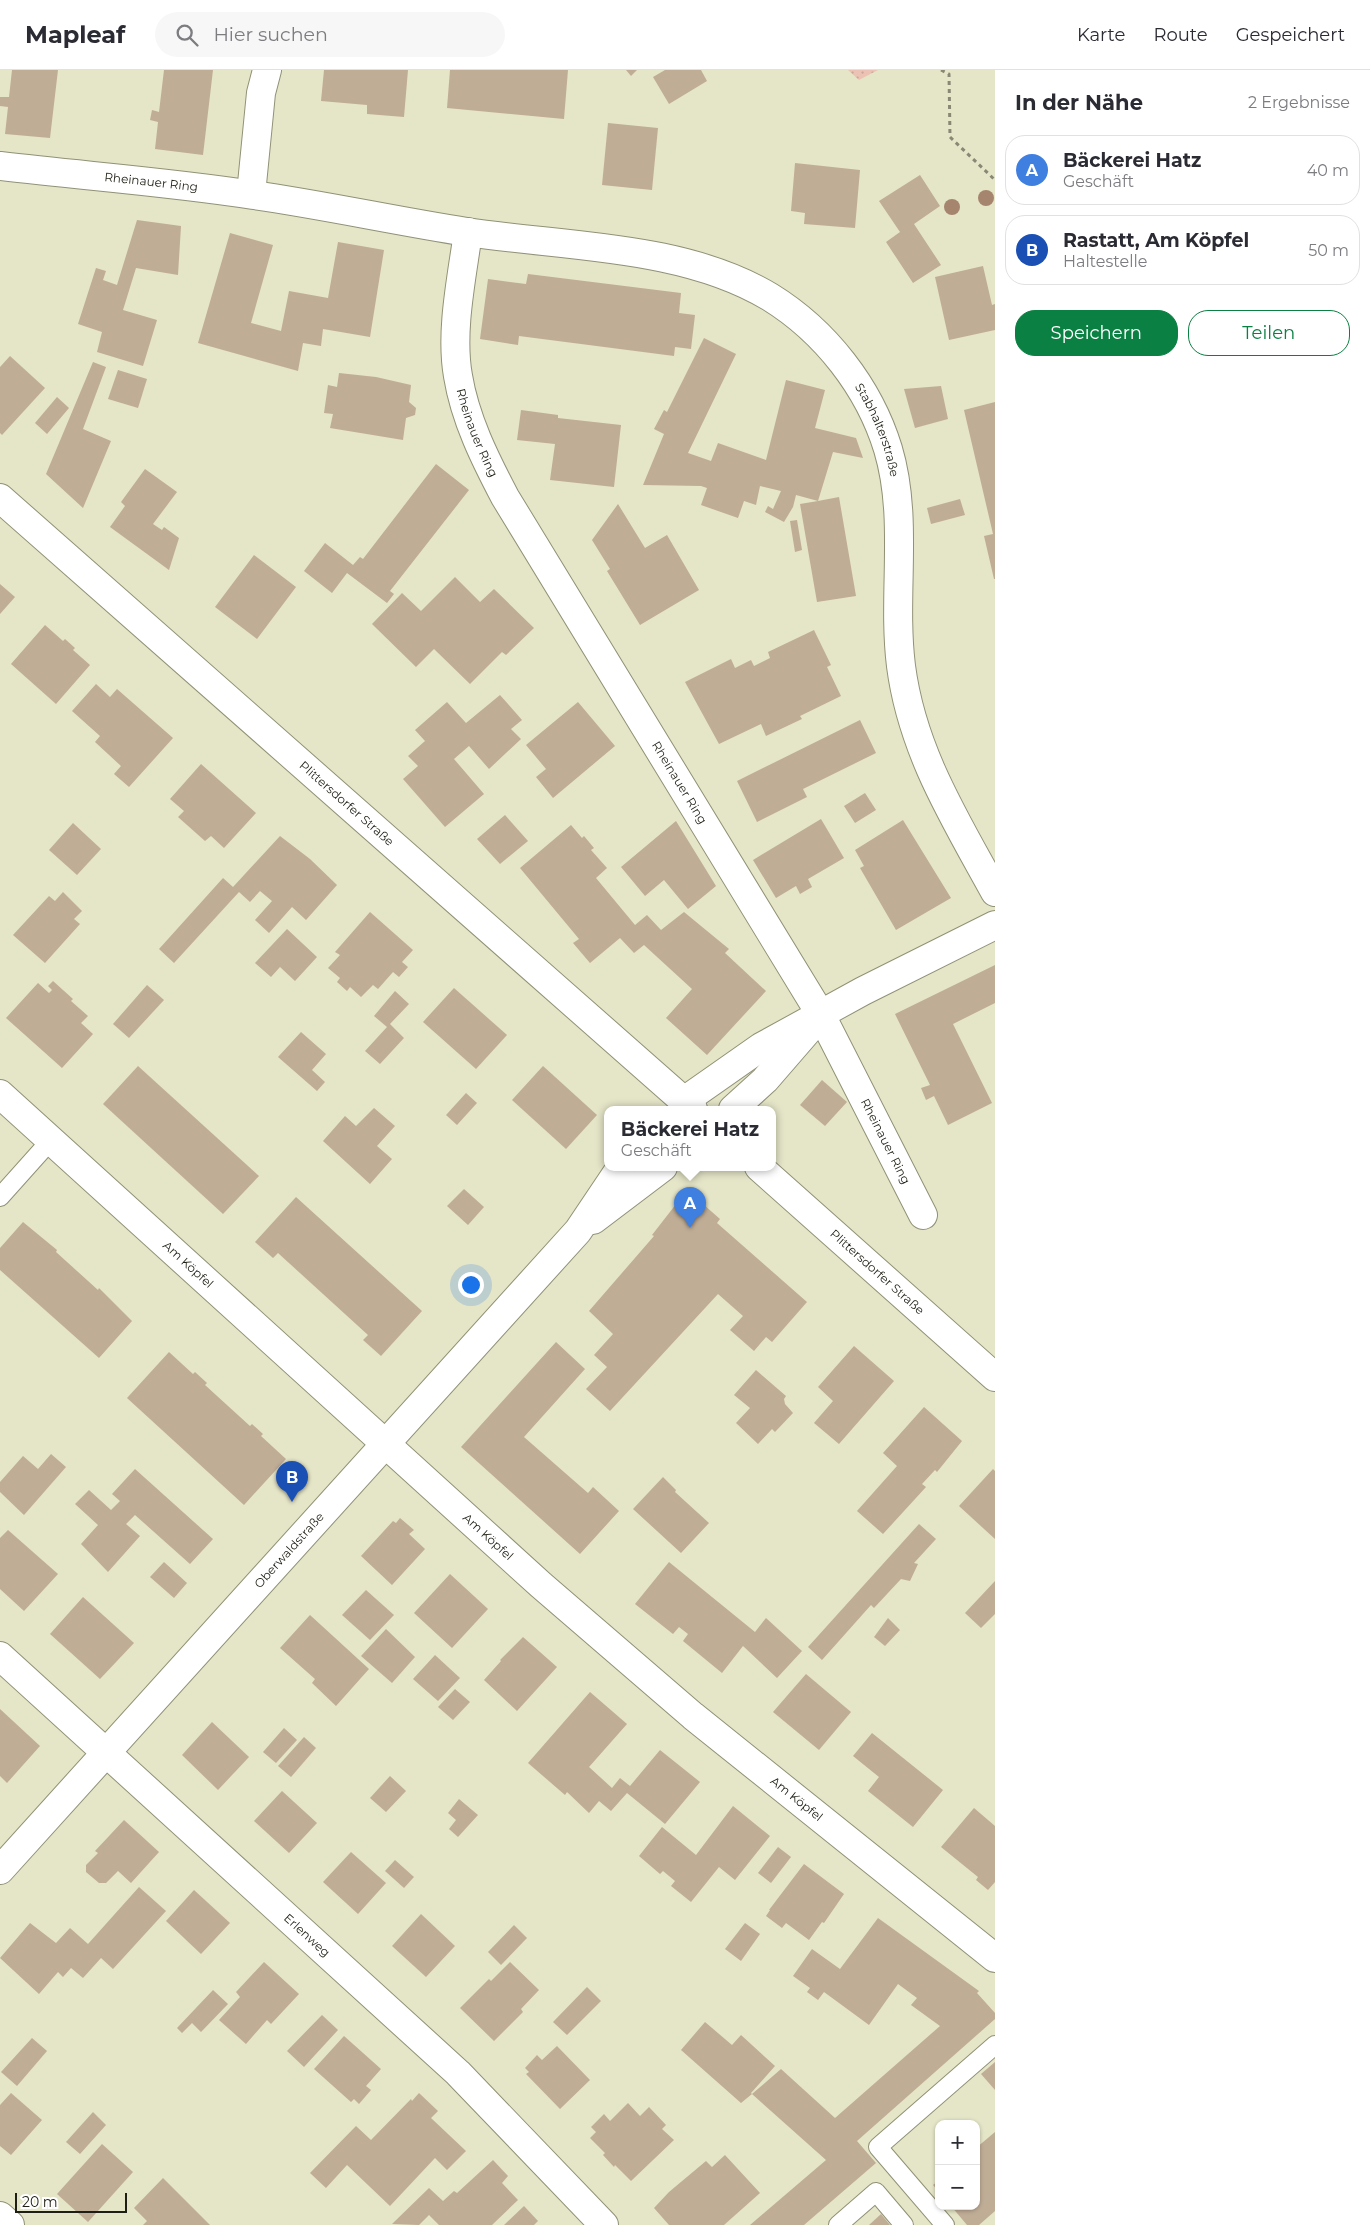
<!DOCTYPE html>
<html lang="de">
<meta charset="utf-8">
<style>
body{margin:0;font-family:Montserrat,sans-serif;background:#f7f7f7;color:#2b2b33}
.controls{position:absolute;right:15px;bottom:15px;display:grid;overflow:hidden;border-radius:10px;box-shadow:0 1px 4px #0004}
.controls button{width:45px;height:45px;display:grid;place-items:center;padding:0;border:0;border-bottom:1px solid #e1e1e2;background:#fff;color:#2b2b33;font:25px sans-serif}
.scale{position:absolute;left:15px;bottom:12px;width:112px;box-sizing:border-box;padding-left:5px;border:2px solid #1e1e14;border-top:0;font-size:14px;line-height:18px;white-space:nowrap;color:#1e1e14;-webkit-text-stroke:4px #fff;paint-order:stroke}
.you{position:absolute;left:470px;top:1214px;width:18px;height:18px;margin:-12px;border:4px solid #fff;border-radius:50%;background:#1a73e8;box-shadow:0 0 0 8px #1a73e833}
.badge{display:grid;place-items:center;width:32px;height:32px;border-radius:50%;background:#0b8043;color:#fff;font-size:16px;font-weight:700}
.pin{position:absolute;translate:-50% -41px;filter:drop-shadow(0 1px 2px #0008)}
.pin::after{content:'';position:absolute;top:26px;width:18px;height:15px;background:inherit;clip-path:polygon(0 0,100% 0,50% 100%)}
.popup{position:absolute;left:604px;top:1036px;width:172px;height:65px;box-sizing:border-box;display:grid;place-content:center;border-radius:10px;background:#fff;filter:drop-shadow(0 1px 4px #0005);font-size:16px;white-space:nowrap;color:#7c7c81}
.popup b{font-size:19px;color:#2b2b33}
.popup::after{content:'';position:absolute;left:50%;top:100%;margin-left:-10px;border:10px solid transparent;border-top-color:#fff}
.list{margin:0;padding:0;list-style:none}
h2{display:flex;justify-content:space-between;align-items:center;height:65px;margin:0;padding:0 20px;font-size:21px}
h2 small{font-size:16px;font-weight:400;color:#7c7c81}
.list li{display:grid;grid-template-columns:32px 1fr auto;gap:15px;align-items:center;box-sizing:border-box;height:70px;margin:0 10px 10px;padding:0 10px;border:1px solid #e1e1e2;border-radius:20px}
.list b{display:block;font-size:19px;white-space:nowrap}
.list p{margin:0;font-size:16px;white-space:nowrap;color:#7c7c81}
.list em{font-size:16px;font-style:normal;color:#7c7c81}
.actions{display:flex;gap:10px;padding:15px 20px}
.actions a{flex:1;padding:11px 0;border:1px solid #0b8043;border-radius:20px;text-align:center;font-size:18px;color:#0b8043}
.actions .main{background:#0b8043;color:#fff}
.icon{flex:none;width:28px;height:28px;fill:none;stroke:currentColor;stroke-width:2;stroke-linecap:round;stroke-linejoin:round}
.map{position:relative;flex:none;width:995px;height:2155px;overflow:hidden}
header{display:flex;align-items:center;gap:30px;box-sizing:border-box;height:70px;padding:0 25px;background:#fff;border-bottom:1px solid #e1e1e2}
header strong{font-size:24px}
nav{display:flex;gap:28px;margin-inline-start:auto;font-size:18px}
.search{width:350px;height:45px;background:#f7f7f7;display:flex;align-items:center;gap:12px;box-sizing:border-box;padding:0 18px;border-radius:28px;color:#7c7c81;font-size:19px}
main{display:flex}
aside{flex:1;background:#fff}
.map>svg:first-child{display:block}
.grass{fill:url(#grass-dots)}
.building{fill:#c0ad96}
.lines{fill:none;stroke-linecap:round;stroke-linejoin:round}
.lane-casing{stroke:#919176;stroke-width:20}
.street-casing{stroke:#919176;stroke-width:30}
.secondary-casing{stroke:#919176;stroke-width:30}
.path{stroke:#888874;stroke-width:3;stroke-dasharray:4 4;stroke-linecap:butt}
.lane{stroke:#fff;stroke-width:18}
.street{stroke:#fff;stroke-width:28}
.secondary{stroke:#fff;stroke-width:28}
.tree{fill:#a5856e}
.labels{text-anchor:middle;stroke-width:5;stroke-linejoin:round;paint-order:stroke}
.street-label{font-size:12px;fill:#1e1e14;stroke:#fff}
</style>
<header>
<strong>Mapleaf</strong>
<div class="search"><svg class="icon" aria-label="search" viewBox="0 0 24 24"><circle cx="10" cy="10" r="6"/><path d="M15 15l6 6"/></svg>Hier suchen</div>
<nav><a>Karte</a><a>Route</a><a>Gespeichert</a></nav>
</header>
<main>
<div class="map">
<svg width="995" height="2155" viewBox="0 0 995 2155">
<defs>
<pattern id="grass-dots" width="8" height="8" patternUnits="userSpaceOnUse" patternTransform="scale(1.25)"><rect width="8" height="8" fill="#ecc2b5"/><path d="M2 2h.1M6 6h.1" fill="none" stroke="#caa69b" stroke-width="1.8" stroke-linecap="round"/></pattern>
</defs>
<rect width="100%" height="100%" fill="#e5e5c8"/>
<!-- grass -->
<path class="grass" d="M848 0H878L859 10Z"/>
<!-- building -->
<g class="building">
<path d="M12 0H58L50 68 5 64 8 37 0 36V27H9Z"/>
<path d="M164 0H213L203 85 155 79 158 52 150 50 152 40 159 42Z"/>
<path d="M324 0H408L404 47 367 44V35L321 31Z"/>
<path d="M450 0H568L564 49 447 38Z"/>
<path d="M626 0H637L631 6Z"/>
<path d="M665 0H701L707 11 669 34 653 7Z"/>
<path d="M608 53 658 58 652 120 602 115Z"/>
<path d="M795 93 860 100 855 158 804 154 805 143 791 141Z"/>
<path d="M920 105 940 136 914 154 941 195 913 213 886 172 900 162 879 131Z"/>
<path d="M137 150 181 156 178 205 136 198 123 240 157 250 143 296 97 282 102 262 78 254 96 198 106 201 103 210 117 215Z"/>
<path d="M230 163 273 175 251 253 281 261 289 221 328 228 338 172 384 180 370 267 323 259 321 276 303 273 298 301 198 273Z"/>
<path d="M983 196 992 235 995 234V260L949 270 935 207Z"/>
<path d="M528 204 681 223 679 243 695 245 691 279 675 277 674 286 519 266 518 275 480 269 488 209 526 214Z"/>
<path d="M704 268 736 284 688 383 711 391 718 373 766 390 786 310 825 320 815 358 856 368 863 388 833 382 818 431 839 427 856 526 817 532 800 434 818 431 796 425 793 437 784 452 765 442 768 436 773 439 781 421 760 416 756 435 744 431 738 448 701 435 707 418 701 416 643 415 664 364 654 359 664 340 667 342Z"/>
<path d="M10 286 45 318 2 365 0 363V297Z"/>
<path d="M93 292 106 297 83 359 111 371 83 438 46 404Z"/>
<path d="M118 300 147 309 138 338 108 329Z"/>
<path d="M339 303 376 307 411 315 409 332 416 338 415 345 406 348 403 370 330 358 333 344 324 343 328 315 337 317Z"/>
<path d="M941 316 948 349 915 358 904 319Z"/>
<path d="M57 327 69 338 47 364 35 353Z"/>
<path d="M995 332V509H994L984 466 993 464 964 340Z"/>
<path d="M521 340 558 345V348L621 355 614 417 550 410 555 374 517 370Z"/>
<path d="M436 394 469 420 390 521 394 524 387 533 347 503 332 523 304 501 325 473 353 495 360 487 363 489Z"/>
<path d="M145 399 177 422 153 454 162 460 164 457 179 468 169 500 110 457 125 436 121 432Z"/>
<path d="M960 429 965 445 931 454 927 438Z"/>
<path d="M618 434 645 478 667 465 699 520 640 555 607 501 610 499 592 470Z"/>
<path d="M797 450 802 480 795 482 790 451Z"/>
<path d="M254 485 296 517 257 569 215 537Z"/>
<path d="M455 507 480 532 494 519 534 558 506 585 502 582 470 614 434 579 416 597 372 554 402 523 421 541Z"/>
<path d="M0 514 15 527 0 544Z"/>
<path d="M45 555 63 571 65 569 75 578 73 580 90 595 56 634 11 594Z"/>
<path d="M814 560 831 595 827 597 841 626 800 646 802 649 766 666 761 654 719 674 685 612 731 589 735 598 751 590 754 596 770 588 768 582Z"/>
<path d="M96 614 110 627 117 619 173 668 129 717 114 704 121 696 95 672 100 666 72 641Z"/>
<path d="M500 625 522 650 511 659 521 669 489 699 469 676 454 689 484 724 445 757 403 709 418 696 408 686 425 671 415 660 447 632 466 653Z"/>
<path d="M578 632 615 676 553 728 536 707 546 699 526 675Z"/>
<path d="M860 650 876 683 803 719 807 727 757 752 737 711Z"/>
<path d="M201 694 256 743 224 778 211 766 205 771 178 747 184 741 170 729Z"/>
<path d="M865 723 876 740 855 753 844 736Z"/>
<path d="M505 745 528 771 500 794 477 769Z"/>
<path d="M821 749 844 788 808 809 812 817 800 824 796 816 776 828 753 790Z"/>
<path d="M903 750 951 828 896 860 860 798 864 796 855 780Z"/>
<path d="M676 751 716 816 688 839 664 810 645 826 621 797Z"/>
<path d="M73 753 101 779 77 805 49 780Z"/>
<path d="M571 755 582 768 584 766 594 778 591 780 607 798 596 808 635 855 647 845 661 860 684 842 729 879 725 883 766 921 707 985 666 948 692 919 644 875 634 883 620 868 590 893 573 873 579 869 520 798Z"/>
<path d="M280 766 310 789 337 815 306 850 292 837 269 863 255 850 272 831 260 821 250 832 239 822 174 893 159 879 223 808 233 817Z"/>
<path d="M63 822 82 841 74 849 80 854 45 893 13 865 49 826 55 831Z"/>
<path d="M370 842 413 880 402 892 408 897 399 907 393 902 378 919 373 915 361 927 350 917 347 921 337 912 340 908 328 898 340 885 335 882Z"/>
<path d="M287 859 317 887 295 911 280 897 271 907 255 893Z"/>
<path d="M995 895V933L953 954 992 1033 948 1055 934 1026 926 1030 921 1018 930 1015 895 944Z"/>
<path d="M53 911 73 929 71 931 88 946 81 953 93 964 62 998 6 948 38 913 49 923 52 920 48 916Z"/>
<path d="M147 915 164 930 129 968 113 954Z"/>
<path d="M454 918 507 965 476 999 423 952Z"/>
<path d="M395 921 409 934 390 954 404 968 380 994 365 981 387 957 374 946Z"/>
<path d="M301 962 326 984 312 1000 325 1012 317 1021 278 987Z"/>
<path d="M138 996 259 1106 223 1144 103 1034Z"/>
<path d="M543 996 597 1045 566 1079 512 1030Z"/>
<path d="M822 1010 847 1032 825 1056 800 1035Z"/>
<path d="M466 1023 477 1033 457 1055 446 1045Z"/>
<path d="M374 1038 395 1056 377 1076 392 1089 370 1114 323 1071 345 1046 356 1056Z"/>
<path d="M464 1119 484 1137 468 1155 447 1136Z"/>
<path d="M687 1120 720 1149 717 1153 807 1232 772 1272 766 1267 754 1281 730 1260 743 1246 718 1224 610 1341 586 1319 607 1297 594 1285 613 1264 589 1241 654 1166 652 1165Z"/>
<path d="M296 1127 422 1241 381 1286 363 1270 368 1265 278 1183 273 1188 255 1172Z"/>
<path d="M23 1152 57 1180 56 1182 98 1220 99 1218 132 1251 99 1288 0 1200V1178Z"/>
<path d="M556 1272 585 1299 524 1367 588 1423 593 1417 619 1441 580 1484 461 1377Z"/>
<path d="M854 1276 894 1311 839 1374 814 1353 833 1331 818 1317Z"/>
<path d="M169 1282 193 1304 195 1302 207 1313 205 1315 250 1356 252 1354 263 1364 261 1366 286 1389 244 1435 127 1328Z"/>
<path d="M756 1300 786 1326 784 1329 785 1334 793 1343 775 1362 772 1359 758 1374 736 1353 750 1338 734 1325Z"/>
<path d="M924 1337 962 1371 937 1402 935 1400 922 1414 926 1417 883 1464 857 1441 897 1396 883 1383Z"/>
<path d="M51 1384 66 1397 24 1445 0 1422V1412L23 1386 38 1399Z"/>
<path d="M135 1399 213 1469 190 1494 135 1445 126 1454 140 1466 108 1502 81 1474 98 1455 75 1434 89 1420 111 1440 120 1431 112 1424Z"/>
<path d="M993 1399 995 1401V1469L959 1436Z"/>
<path d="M663 1407 676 1420 675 1422 709 1453 681 1483 633 1439Z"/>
<path d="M400 1448 414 1460 409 1464 425 1479 392 1515 361 1486 393 1451 396 1453Z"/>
<path d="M919 1454 936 1469 914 1493 918 1494 910 1511 901 1509 874 1538 871 1535 822 1590 808 1577Z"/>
<path d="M8 1460 58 1504 24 1541 0 1519V1468Z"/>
<path d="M164 1492 187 1513 174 1528 150 1507Z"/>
<path d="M669 1492 755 1562 766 1548 802 1581 777 1608 743 1576 722 1603 683 1571 688 1564 679 1557 673 1564 635 1534Z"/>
<path d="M450 1504 488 1539 452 1578 414 1543Z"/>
<path d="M995 1511V1544L981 1558 965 1543Z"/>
<path d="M366 1520 394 1545 370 1570 342 1545Z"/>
<path d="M83 1527 134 1573 100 1609 50 1564Z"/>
<path d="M310 1545 369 1599 336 1636 312 1613 315 1609 280 1578Z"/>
<path d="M888 1548 900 1560 885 1576 874 1567Z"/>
<path d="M386 1559 415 1587 392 1613 361 1586Z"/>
<path d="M523 1567 557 1597 517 1641 484 1610 501 1591 500 1590Z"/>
<path d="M435 1585 460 1608 438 1631 413 1609Z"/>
<path d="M806 1604 851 1642 819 1680 773 1642Z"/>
<path d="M455 1619 470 1632 453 1650 438 1637Z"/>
<path d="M590 1622 627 1654 589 1697 612 1718 620 1708 630 1716 660 1680 700 1712 665 1754 627 1723 611 1741 599 1731 589 1743 567 1722 565 1725 528 1693Z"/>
<path d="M0 1639 40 1676 7 1713 0 1706Z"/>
<path d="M212 1652 249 1687 218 1720 182 1685Z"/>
<path d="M284 1658 297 1670 276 1693 263 1682Z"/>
<path d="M872 1663 943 1720 913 1757 868 1721 879 1707 853 1686Z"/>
<path d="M304 1667 316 1678 291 1707 278 1696Z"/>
<path d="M390 1706 406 1721 386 1742 370 1728Z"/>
<path d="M282 1721 317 1753 289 1783 254 1751Z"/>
<path d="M459 1729 478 1745 458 1767 449 1759 456 1750 448 1743Z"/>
<path d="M733 1736 770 1766 735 1810 719 1797 691 1832 671 1816 675 1811 663 1801 660 1804 639 1786 662 1757 696 1785Z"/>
<path d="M974 1738 995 1756V1812L988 1820 976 1810 978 1807 941 1777Z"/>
<path d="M124 1750 159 1782 131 1813 118 1801 106 1813H99L86 1802V1795L98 1783 95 1781Z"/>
<path d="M778 1777 791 1787 771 1813 758 1803Z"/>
<path d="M351 1782 386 1813 358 1844 323 1812Z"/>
<path d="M395 1790 414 1807 404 1818 385 1801Z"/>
<path d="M804 1794 844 1824 824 1853 822 1852 809 1870 786 1853 782 1858 766 1846 770 1840H769Z"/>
<path d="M139 1817 166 1841 113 1899 101 1888 83 1908 71 1898 63 1907 58 1902 39 1924 0 1888 30 1853 56 1873 70 1858 88 1874Z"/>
<path d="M194 1820 230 1853 201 1884 166 1851Z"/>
<path d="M421 1844 455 1876 426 1907 392 1876Z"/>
<path d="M878 1848 979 1921 977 1923 995 1943V1949L857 2071 876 2093 804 2155H750L826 2090 752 2024 741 2033 681 1980 705 1952 732 1975 741 1965 775 1996 751 2023 752 2024 781 1999 835 2048 940 1956 911 1935 917 1928 898 1914 869 1955 824 1922 818 1930 807 1922 810 1918 793 1906 812 1879 840 1899Z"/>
<path d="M745 1853 760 1864 741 1891 725 1879Z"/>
<path d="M514 1855 527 1868 501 1895 488 1882Z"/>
<path d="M264 1892 299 1924 271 1954 267 1950 246 1974 219 1950 240 1927 236 1922Z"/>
<path d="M510 1892 539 1920 521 1939 523 1942 494 1971 460 1938 489 1909 491 1911Z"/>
<path d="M587 1917 601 1931 567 1965 553 1952Z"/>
<path d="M213 1920 228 1934 201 1962 192 1953 182 1963 177 1958Z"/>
<path d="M322 1945 338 1960 304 1997 287 1981Z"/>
<path d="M344 1966 381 1999 366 2016 371 2020 359 2034 354 2029 351 2032 314 1999Z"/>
<path d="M32 1968 47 1981 17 2016 1 2002Z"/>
<path d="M557 1976 590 2010 560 2039 526 2004 529 2002 525 1998 537 1985 542 1990Z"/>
<path d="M995 1992V2020L981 2004Z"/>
<path d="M11 2023 42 2050 11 2085 0 2076V2035Z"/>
<path d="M419 2023 438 2041 431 2048 466 2081 447 2100 435 2088 390 2136 347 2095 326 2118 310 2103 356 2056 371 2070 411 2029 412 2031Z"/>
<path d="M628 2033 640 2046 649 2037 666 2055 662 2059 674 2070 631 2111 615 2095 614 2097 603 2085 605 2083 590 2068 596 2062 591 2057 604 2044 610 2051Z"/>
<path d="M93 2042 106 2055 80 2084 66 2072Z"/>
<path d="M995 2062V2141L979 2155H967L951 2136H976V2078Z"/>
<path d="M102 2074 133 2102 88 2152 57 2124Z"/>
<path d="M725 2085 760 2123 724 2155H669L654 2138 669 2122 706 2091 712 2097Z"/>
<path d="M493 2090 508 2106 502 2113 518 2130 492 2155H439L429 2145 419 2155 392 2154 429 2118 443 2131 454 2121 457 2123Z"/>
<path d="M163 2108 210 2155H143L147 2151 134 2138Z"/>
<path d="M939 2110V2122L933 2115Z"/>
<path d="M524 2136 538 2151 534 2155H504Z"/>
<path d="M881 2144 890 2155H869Z"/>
</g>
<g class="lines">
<!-- lane casing -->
<g class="lane-casing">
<g id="lane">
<path d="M0 1127 51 1070"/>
<path d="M838 2155 876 2122 904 2155"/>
<path d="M945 2155 878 2077 995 1975"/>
</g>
</g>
<!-- street casing -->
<g class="street-casing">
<g id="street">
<path id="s1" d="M0 96C84 106 169 112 253 125 324 135 396 151 467 162 566 177 684 175 770 227 825 261 869 317 888 379 909 449 892 524 901 596 912 681 955 749 995 822"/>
<path d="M251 124 261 23 267 0"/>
<path id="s2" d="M468 162C462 207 450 261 458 306 465 349 485 389 505 427L821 945 923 1145"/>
<path id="s3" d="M0 1024 541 1515 693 1646 995 1888"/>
<path d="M684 1031 761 977 863 921 995 855"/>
<path d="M733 1039 765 1010 810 958"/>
<path id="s4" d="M0 1586 458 2003 604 2155"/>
<path d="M0 2146 10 2155"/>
</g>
</g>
<!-- secondary casing -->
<g class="secondary-casing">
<g id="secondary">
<path id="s5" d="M0 428 693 1039"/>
<path id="s6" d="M759 1097 995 1307"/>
<path d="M593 1150 663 1097"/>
<path id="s7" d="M0 1800 578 1161 621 1097"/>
</g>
</g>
<!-- path -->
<path class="path" d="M941 0 949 4 950 67 995 110"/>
<!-- lane -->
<use href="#lane" class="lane"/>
<!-- street -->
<use href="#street" class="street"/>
<!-- secondary -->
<use href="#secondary" class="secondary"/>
</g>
<!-- trees -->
<g class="tree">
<circle cx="986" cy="128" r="8"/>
<circle cx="952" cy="137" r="8"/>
</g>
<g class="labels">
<!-- street labels -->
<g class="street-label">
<text dy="4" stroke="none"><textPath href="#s1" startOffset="152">Rheinauer Ring</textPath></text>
<text dy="4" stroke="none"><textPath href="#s1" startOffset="959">Stabhalterstraße</textPath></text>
<text dy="4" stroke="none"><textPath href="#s2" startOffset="205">Rheinauer Ring</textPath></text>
<text dy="4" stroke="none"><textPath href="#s2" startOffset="610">Rheinauer Ring</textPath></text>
<text dy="4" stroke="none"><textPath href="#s5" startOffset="462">Plittersdorfer Straße</textPath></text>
<text dy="4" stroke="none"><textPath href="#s2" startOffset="1024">Rheinauer Ring</textPath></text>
<text dy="4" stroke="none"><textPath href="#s3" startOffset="254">Am Köpfel</textPath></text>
<text dy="4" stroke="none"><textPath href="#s6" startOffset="158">Plittersdorfer Straße</textPath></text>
<text dy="4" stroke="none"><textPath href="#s3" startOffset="659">Am Köpfel</textPath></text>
<text dy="4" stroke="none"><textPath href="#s7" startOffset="431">Oberwaldstraße</textPath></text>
<text dy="4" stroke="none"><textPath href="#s3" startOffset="1064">Am Köpfel</textPath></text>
<text dy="4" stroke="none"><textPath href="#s4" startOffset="415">Erlenweg</textPath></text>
</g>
</g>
</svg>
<div class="controls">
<button>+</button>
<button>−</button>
</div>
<div class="scale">20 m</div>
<div class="you"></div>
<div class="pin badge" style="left:690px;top:1158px;background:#3f7fe0">A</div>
<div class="popup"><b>Bäckerei Hatz</b>Geschäft</div>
<div class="pin badge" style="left:292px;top:1432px;background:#1a4fb4">B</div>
</div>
<aside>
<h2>In der Nähe<small>2 Ergebnisse</small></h2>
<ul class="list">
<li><span class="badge" style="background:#3f7fe0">A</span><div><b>Bäckerei Hatz</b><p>Geschäft</p></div><em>40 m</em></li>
<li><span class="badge" style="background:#1a4fb4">B</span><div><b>Rastatt, Am Köpfel</b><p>Haltestelle</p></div><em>50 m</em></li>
</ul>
<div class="actions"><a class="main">Speichern</a><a>Teilen</a></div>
</aside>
</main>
